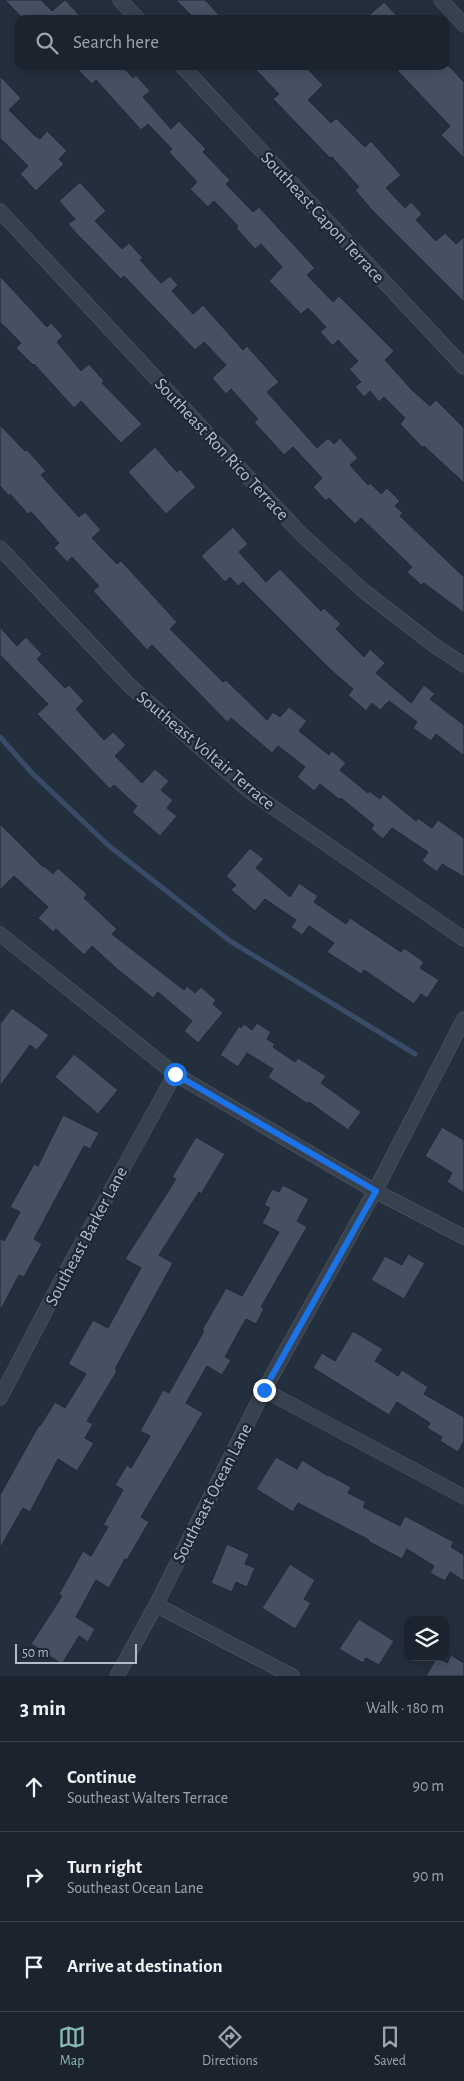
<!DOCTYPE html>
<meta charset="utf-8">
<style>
body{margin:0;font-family:"Alegreya Sans",sans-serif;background:#242b36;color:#f1f3f6}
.controls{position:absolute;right:15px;bottom:15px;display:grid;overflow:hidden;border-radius:10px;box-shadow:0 2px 12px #0003}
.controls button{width:45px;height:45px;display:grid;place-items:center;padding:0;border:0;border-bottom:1px solid #39404a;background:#1b232e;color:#f1f3f6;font:25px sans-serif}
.scale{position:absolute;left:15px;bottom:12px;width:122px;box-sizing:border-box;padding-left:5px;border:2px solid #b4bcc9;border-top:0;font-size:14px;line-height:18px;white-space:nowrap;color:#b4bcc9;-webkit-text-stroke:4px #1d2633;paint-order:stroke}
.stop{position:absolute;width:15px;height:15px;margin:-11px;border:4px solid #1a73e8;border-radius:50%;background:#fff}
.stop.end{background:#1a73e8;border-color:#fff;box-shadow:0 1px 5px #0008}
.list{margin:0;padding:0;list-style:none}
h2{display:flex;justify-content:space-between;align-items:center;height:65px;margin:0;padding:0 20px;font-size:21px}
h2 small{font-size:16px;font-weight:400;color:#a0a4aa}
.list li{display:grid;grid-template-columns:32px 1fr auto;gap:15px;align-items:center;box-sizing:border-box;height:90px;padding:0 20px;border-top:1px solid #39404a}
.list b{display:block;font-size:19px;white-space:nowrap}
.list p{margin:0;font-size:16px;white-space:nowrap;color:#a0a4aa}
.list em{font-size:16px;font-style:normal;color:#a0a4aa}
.icon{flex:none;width:28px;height:28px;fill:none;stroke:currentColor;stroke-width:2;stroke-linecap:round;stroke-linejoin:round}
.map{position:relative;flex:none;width:464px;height:1676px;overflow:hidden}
.search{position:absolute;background:#1b232e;box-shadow:0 2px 12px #0003;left:15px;right:15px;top:15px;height:55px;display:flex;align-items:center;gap:12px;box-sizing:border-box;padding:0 18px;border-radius:10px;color:#a0a4aa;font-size:19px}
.sheet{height:335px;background:#1b232e}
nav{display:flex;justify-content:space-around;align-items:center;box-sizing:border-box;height:70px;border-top:1px solid #39404a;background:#1b232e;font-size:14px;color:#a0a4aa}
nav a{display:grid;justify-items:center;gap:2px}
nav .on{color:#8bbbb9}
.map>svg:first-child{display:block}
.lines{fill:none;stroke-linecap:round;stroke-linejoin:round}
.stream{stroke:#394c67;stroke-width:5}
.building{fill:#455162;stroke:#1f2835}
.street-casing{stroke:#565f6c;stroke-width:15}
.street{stroke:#38414e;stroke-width:14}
.route{stroke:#1a73e8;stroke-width:6}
.labels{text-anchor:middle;stroke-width:4.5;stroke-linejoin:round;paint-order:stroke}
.street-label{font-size:18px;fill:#b4bcc9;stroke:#1d2633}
</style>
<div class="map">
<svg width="464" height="1676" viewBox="0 0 464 1676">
<rect width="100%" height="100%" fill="#242f3e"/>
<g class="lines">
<!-- stream -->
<path class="stream" d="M0 737 32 773 108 845 230 941 415 1054"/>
</g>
<!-- building -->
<g class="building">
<path d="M5 0H41L52 11 65 0 83 19H23Z"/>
<path d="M176 0H205L223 19H195Z"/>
<path d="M384 2 400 19H365Z"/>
<path d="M74 66H122L133 78 136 75 150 91 143 97 171 129 179 121 206 149 203 152 230 180 226 184 253 212 259 207 315 268 307 275 333 302 339 296 394 351 385 360 412 390 430 406 436 400 464 428V483L424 446 423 448 400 424 405 418 384 397 379 402 370 391 364 397 355 387 361 382 349 369 358 361 338 340 333 346 320 332 326 327 308 308 301 314 269 281 282 267 261 244 255 249 236 228 238 226 214 201 208 207 190 189 197 182 169 152 172 149 148 124 141 130 96 80 92 84Z"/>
<path d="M252 66H305L323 85 308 100 331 123 336 118 365 147 371 141 401 175 386 188 405 208 411 202 422 214 416 220 436 241 445 233 456 244 464 237V302L371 209 355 190 359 187 332 157 330 158 273 99 279 94Z"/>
<path d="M393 66H449L464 82V158L441 135 450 126Z"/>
<path d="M0 76 21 98 9 110 34 135 40 139 47 131 67 151 59 159 64 164 36 191 20 174 28 166 0 138Z"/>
<path d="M80 182 106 211 95 221 122 249 129 243 143 258 140 260 161 283 170 276 178 285 172 291 193 314 203 305 243 350 247 346 279 382 267 392 317 448 328 438 334 444 340 438 358 458 350 465 368 485 370 483 381 494 387 488 400 501 395 506 403 513 400 516 464 577V613L424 583 421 585 407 572 412 567 361 518 355 524 329 498 326 501 313 487 322 478 293 447 284 455 254 422 258 419 231 389 226 394 212 378 226 365 204 342 195 350 124 276 121 279 76 233 68 224 75 219 59 201Z"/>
<path d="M0 276 47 327 51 323 63 336 57 342 81 371 89 364 104 381 102 383 142 424 121 443 81 401 74 408 34 364 33 365 16 348 21 343 0 322Z"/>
<path d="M0 425 25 451 27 450 46 471 41 475 79 517 85 512 101 530 92 538 117 564 121 561 135 576 177 622 170 629 223 682 226 680 267 720 273 712 280 717 289 707 307 721 299 731 329 755 332 751 346 763 340 770 368 793 369 791 380 799 383 794 416 821 418 818 432 828 438 820 464 838V877L442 864 437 872 422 861 428 852 392 828 383 839 371 829 374 825 341 798 340 800 320 784 314 791 297 777 305 767 278 746 272 753 231 718 227 722 152 645 147 650 93 591 99 586 72 557 67 562 54 548 59 543 31 512 28 514 10 494 9 496 0 486Z"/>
<path d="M155 447 177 472 180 469 196 487 166 514 128 472Z"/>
<path d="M233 527 248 544 239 552 266 582 280 569 321 611 324 608 341 624 336 629 364 657 370 649 385 663 376 673 411 703 424 685 435 694 430 699 464 725V756L436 734 431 741 413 728 417 722 389 701 380 710 372 703 366 711 348 695 353 689 331 670 243 582 238 586 230 577 225 582 201 556Z"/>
<path d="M0 627 17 646 26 637 42 654 37 659 65 688 69 685 84 701 76 709 104 740 113 732 126 745 115 756 142 783 155 769 169 781 161 790 173 800 167 808 177 816 160 836 132 812 137 806 114 785 110 789 37 714 48 704 0 655Z"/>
<path d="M0 824 43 867 44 866 53 874 58 868 87 894 84 898 117 929 112 934 184 990 187 986 195 993 201 987 216 1000 213 1004 223 1013 198 1043 184 1031 192 1021 158 992 153 998 117 969 92 946 84 955 56 929 53 932 38 918 48 907 14 876 0 890Z"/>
<path d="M250 848 264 859 256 868 290 897 299 883 318 896 314 902 346 924 350 918 401 952 404 948 424 962 420 968 439 980 427 998 421 994 414 1004 364 970 361 974 327 952 334 943 309 926 302 935 291 927 296 920 265 899 255 911 231 890 236 885 226 876Z"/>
<path d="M12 1008 49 1035 37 1050 30 1045 0 1086V1024Z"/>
<path d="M257 1023 271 1032 267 1039 275 1044 273 1047 295 1062 298 1058 326 1076 321 1083 361 1112 348 1130 309 1102 308 1104 268 1077 273 1069 247 1053 238 1067 220 1055 239 1026 241 1028 244 1024 252 1030Z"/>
<path d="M74 1054 118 1090 98 1114 55 1077Z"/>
<path d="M63 1115 99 1133 90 1149 84 1146 34 1239 42 1244 24 1277 19 1275 0 1311V1238L4 1241 20 1212 10 1207 34 1164 38 1166Z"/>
<path d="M442 1127 464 1140V1193L447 1182 452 1173 425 1156Z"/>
<path d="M196 1137 225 1154 201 1194 199 1192 159 1255 173 1263 115 1369 117 1371 87 1421 93 1424 85 1438 94 1443 77 1471 58 1459 30 1512 23 1508 0 1548V1495L39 1425 40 1426 55 1402 65 1408 86 1374 68 1364 93 1320 108 1328 128 1291 141 1268 125 1259 176 1179 172 1177Z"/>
<path d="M283 1185 309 1199 297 1221 307 1227 261 1307 264 1309 256 1324 246 1319 225 1357 231 1360 222 1375 207 1366 186 1403 203 1413 141 1517 149 1522 127 1560 125 1559 109 1588 96 1580 76 1617 95 1629 88 1642 79 1636 62 1664 31 1644 62 1596 59 1594 83 1551 91 1556 108 1527 103 1525 123 1490 115 1485 127 1465 131 1468 150 1436 140 1431 163 1390 169 1393 204 1331 202 1330 226 1288 242 1296 279 1232 262 1223 270 1208 264 1205 272 1189 279 1192Z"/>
<path d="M408 1254 425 1263 404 1299 371 1280 385 1256 402 1265Z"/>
<path d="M353 1331 383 1349 375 1361 398 1376 402 1370 428 1387 424 1394 464 1417V1441L458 1452 440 1441 442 1437 427 1428 430 1423 397 1402 389 1415 313 1368 322 1353 335 1361Z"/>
<path d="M276 1457 297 1469 302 1460 328 1476 329 1475 351 1487 348 1493 366 1502 363 1507 400 1526 405 1516 454 1542 451 1547 464 1555V1581L450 1572 445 1581 430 1573 434 1566 407 1549 402 1559 368 1541 369 1540 298 1503 293 1512 256 1489Z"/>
<path d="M227 1544 249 1554 245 1564 255 1568 247 1587 236 1582 232 1592 211 1583Z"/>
<path d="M290 1564 315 1580 304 1599 311 1603 295 1629 262 1608Z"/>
<path d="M359 1619 394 1641 379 1665 366 1658 363 1663 339 1649Z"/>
<path d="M451 1655 464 1663V1676H426L437 1657 447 1663Z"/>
</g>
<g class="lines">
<!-- street casing -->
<g class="street-casing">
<g id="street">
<path d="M120 0 138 19"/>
<path d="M441 0 464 25"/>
<path d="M182 66 464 367"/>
<path d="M0 211 302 535 365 592 435 646 464 665"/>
<path d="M0 548 130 686 248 790 464 939"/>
<path d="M0 934 175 1074 375 1191 464 1237"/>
<path d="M264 1390 464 1497"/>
<path d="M0 1398 61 1281 175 1074"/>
<path d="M156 1605 292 1676"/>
<path d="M117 1676 156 1605 264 1390 375 1191 464 1019"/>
</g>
</g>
<!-- street -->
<use href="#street" class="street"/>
</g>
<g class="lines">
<!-- route -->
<path class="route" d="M175 1074 376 1191 264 1390"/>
</g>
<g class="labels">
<!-- street labels -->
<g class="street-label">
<text transform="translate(323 217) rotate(47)" y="6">Southeast Capon Terrace</text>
<text transform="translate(222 449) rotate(47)" y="6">Southeast Ron Rico Terrace</text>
<text transform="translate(206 750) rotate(40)" y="6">Southeast Voltair Terrace</text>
<text transform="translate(86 1236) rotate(-62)" y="6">Southeast Barker Lane</text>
<text transform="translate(212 1493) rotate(-63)" y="6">Southeast Ocean Lane</text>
</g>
</g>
</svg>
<div class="controls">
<button><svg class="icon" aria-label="layers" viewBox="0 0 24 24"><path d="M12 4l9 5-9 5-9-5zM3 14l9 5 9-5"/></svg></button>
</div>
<div class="scale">50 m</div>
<div class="stop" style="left:175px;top:1074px"></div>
<div class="stop end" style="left:264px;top:1390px"></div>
<div class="search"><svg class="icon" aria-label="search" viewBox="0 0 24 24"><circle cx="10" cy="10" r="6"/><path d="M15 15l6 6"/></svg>Search here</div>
</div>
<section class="sheet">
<h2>3 min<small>Walk · 180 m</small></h2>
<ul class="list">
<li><svg class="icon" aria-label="ahead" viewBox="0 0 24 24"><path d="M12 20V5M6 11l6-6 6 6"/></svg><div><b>Continue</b><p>Southeast Walters Terrace</p></div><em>90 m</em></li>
<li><svg class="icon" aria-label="right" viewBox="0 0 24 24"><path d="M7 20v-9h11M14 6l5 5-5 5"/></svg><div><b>Turn right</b><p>Southeast Ocean Lane</p></div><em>90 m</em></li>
<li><svg class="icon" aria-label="arrive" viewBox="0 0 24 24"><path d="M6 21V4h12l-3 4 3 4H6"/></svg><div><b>Arrive at destination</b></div></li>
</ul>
</section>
<nav>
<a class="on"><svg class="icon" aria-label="map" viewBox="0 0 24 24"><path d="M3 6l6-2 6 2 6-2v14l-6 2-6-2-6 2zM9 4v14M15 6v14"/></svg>Map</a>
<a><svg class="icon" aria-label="directions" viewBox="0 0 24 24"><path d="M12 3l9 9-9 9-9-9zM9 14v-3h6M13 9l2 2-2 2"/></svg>Directions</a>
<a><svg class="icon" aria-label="saved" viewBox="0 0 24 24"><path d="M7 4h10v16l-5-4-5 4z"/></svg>Saved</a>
</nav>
